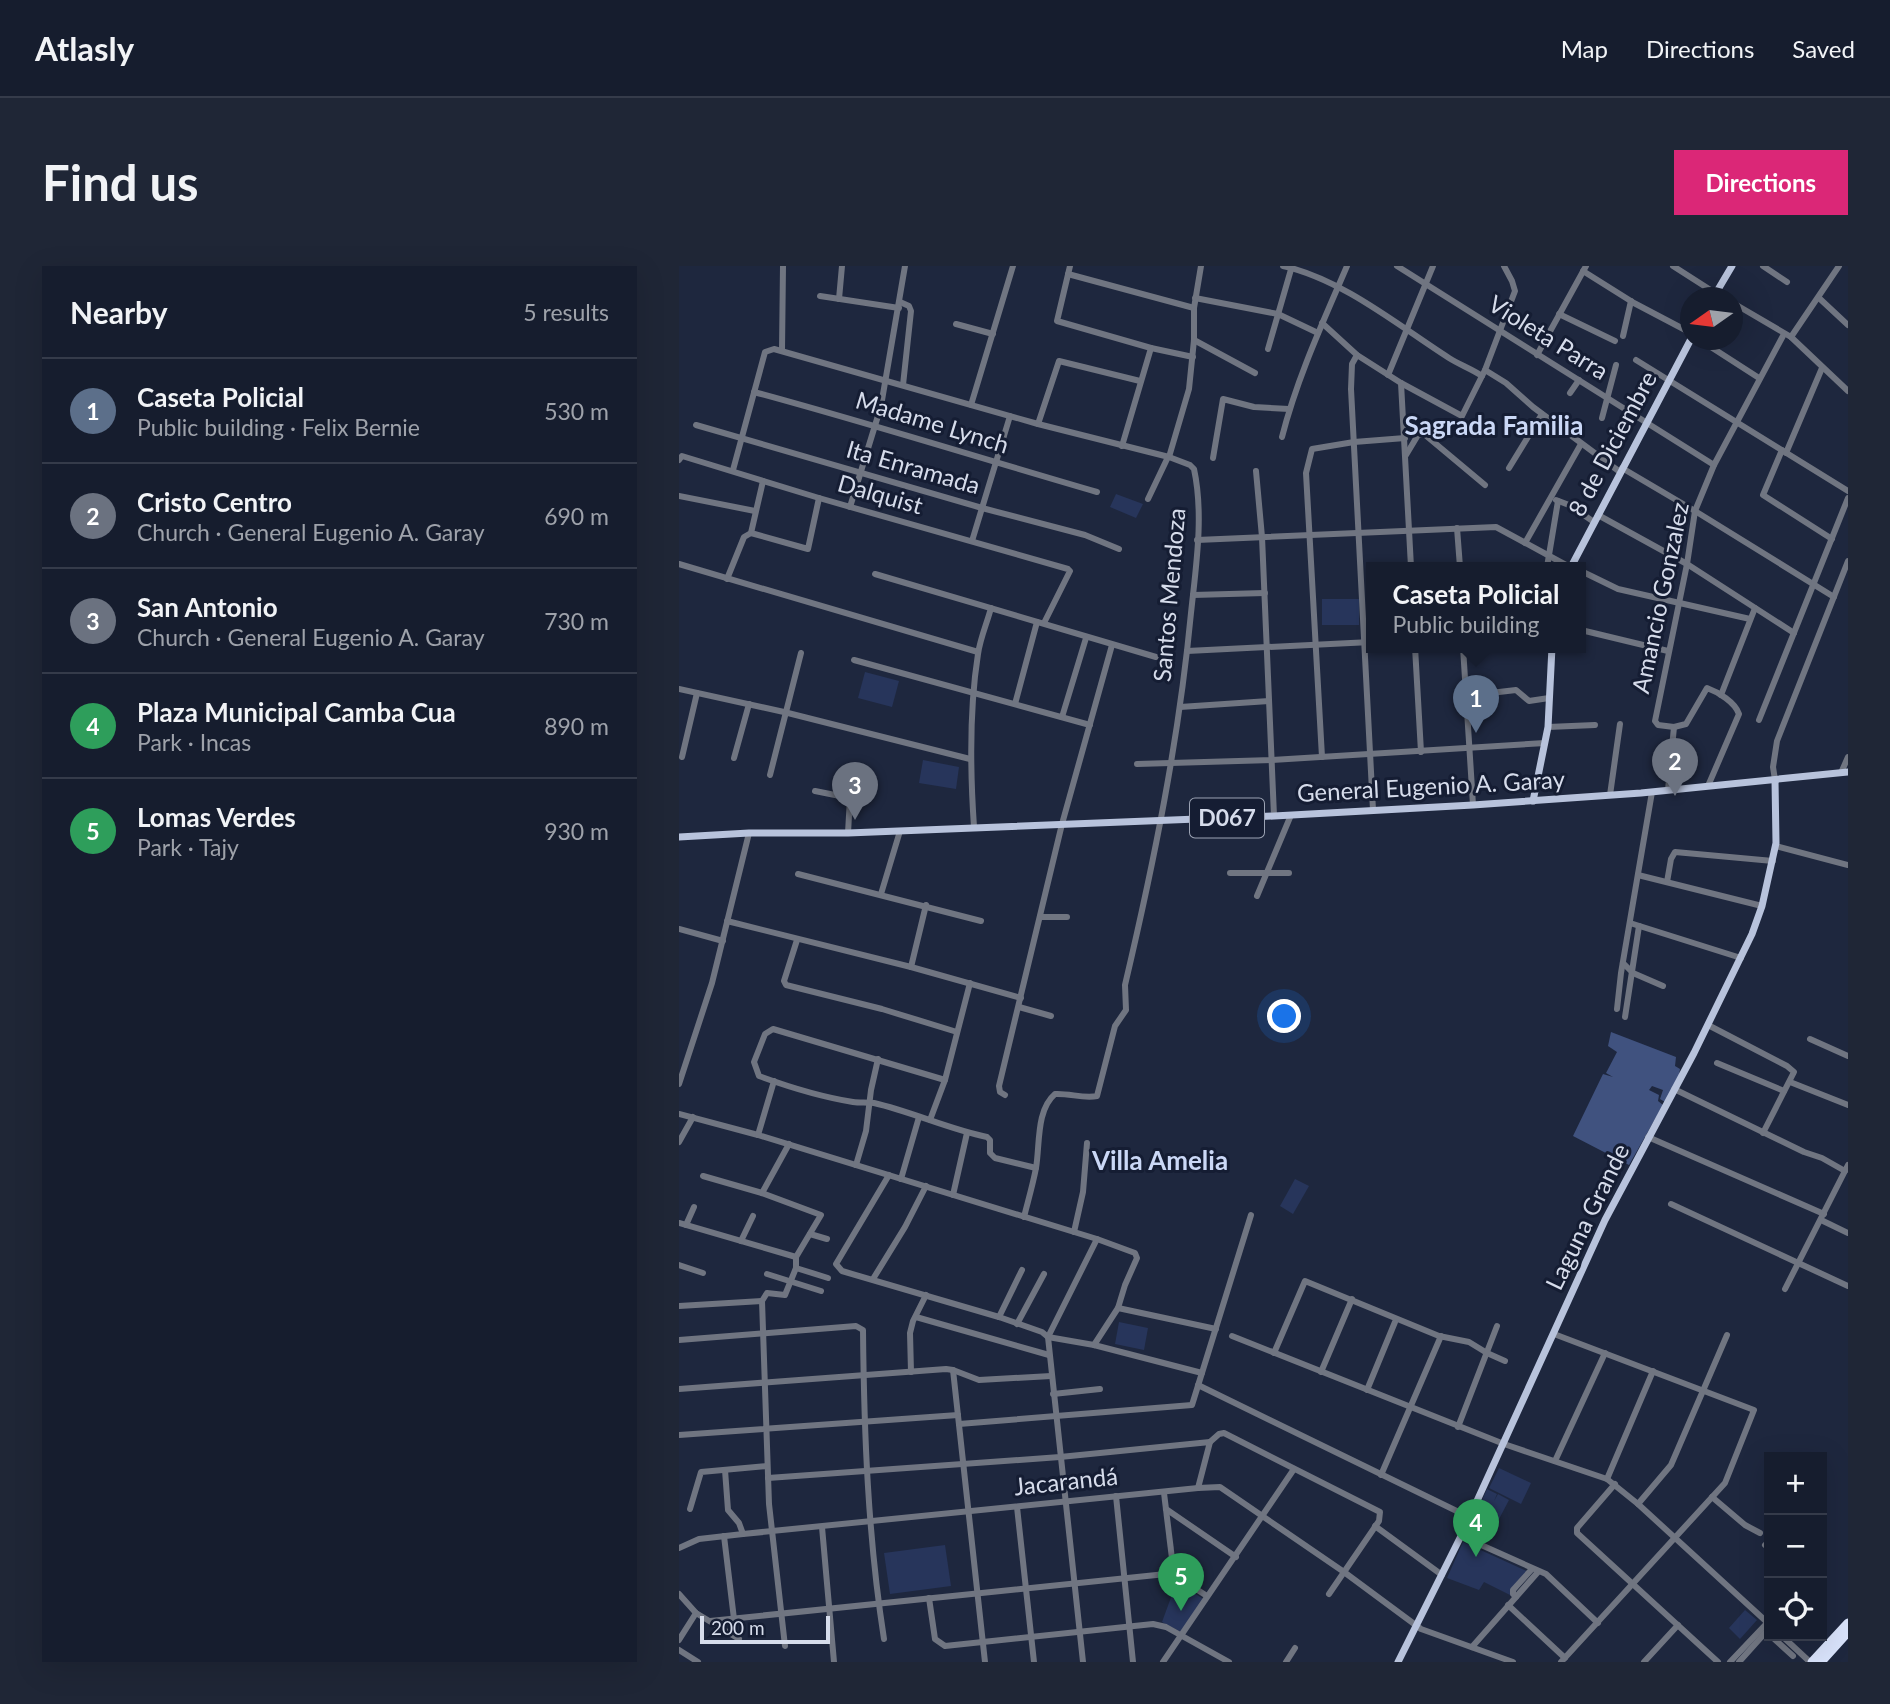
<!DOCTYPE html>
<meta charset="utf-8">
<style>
body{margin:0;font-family:Lato,sans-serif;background:#1f2636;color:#f1f3f6}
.controls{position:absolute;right:21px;bottom:21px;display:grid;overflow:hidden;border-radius:0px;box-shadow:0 7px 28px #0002}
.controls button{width:63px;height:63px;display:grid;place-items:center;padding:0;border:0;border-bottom:2px solid #353b4a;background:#161d2e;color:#f1f3f6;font:35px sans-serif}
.compass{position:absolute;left:1001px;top:21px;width:63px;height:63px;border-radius:50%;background:#161d2e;box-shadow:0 7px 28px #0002;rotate:256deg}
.scale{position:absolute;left:21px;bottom:18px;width:130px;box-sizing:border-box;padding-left:7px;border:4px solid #d6dceb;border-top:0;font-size:19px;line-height:24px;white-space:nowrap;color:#d6dceb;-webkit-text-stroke:5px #151d33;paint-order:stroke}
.you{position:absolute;left:606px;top:751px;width:24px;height:24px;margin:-18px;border:5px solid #fff;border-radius:50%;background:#1a73e8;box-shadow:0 0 0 10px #1a73e833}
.badge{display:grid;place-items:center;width:46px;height:46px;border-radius:50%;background:#db2777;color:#fff;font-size:23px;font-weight:700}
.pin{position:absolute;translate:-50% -58px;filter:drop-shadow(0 2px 4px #0008)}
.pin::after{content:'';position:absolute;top:37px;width:24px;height:21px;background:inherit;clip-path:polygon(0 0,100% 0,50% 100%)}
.popup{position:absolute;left:687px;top:296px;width:220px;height:91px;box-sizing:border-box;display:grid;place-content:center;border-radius:0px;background:#161d2e;filter:drop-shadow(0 2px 5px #0005);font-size:23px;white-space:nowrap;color:#9ea2aa}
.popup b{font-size:26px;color:#f1f3f6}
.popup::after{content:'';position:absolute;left:50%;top:100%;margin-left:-14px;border:14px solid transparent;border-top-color:#161d2e}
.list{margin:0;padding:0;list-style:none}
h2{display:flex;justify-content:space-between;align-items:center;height:91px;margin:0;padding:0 28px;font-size:30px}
h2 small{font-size:23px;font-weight:400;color:#9ea2aa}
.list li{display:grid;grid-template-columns:46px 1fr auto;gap:21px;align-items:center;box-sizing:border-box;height:105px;padding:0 28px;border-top:2px solid #353b4a}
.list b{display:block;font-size:26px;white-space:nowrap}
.list p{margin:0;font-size:23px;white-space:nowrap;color:#9ea2aa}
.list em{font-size:23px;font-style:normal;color:#9ea2aa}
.icon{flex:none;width:38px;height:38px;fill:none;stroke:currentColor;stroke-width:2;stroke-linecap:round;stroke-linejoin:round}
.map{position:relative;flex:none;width:1169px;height:1396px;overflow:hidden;border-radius:0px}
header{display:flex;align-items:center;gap:42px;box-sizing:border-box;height:98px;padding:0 35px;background:#161d2e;border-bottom:2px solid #353b4a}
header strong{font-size:33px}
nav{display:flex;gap:38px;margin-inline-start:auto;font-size:24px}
.intro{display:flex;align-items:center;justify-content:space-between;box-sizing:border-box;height:168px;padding:0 42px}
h1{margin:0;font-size:49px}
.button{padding:18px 32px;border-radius:0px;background:#db2777;color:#fff;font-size:24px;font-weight:700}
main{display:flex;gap:42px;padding:0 42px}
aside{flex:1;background:#161d2e;border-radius:0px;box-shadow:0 7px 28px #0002}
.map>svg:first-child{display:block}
.green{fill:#27355b}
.forest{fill:#40527f}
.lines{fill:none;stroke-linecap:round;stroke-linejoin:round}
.minor{stroke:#707581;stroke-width:6}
.major{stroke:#b8c3dc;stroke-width:7}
.highway{stroke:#d8e2fa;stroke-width:9}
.labels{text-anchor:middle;stroke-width:6;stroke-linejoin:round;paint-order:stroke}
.shield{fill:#151d33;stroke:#9ca3b4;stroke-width:2}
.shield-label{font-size:23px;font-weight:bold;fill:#d6dceb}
.street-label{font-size:24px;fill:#d6dceb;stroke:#151d33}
.neighbourhood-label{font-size:26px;font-weight:bold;fill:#cbd8f6;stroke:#151d33}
</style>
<header>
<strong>Atlasly</strong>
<nav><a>Map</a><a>Directions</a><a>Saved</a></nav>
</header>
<div class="intro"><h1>Find us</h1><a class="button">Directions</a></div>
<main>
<aside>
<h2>Nearby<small>5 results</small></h2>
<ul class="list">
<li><span class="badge" style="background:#5c6f8a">1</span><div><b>Caseta Policial</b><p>Public building · Felix Bernie</p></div><em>530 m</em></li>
<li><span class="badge" style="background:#6b7280">2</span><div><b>Cristo Centro</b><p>Church · General Eugenio A. Garay</p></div><em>690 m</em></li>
<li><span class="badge" style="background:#6b7280">3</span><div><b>San Antonio</b><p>Church · General Eugenio A. Garay</p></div><em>730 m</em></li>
<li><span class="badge" style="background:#2e9e5b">4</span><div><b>Plaza Municipal Camba Cua</b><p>Park · Incas</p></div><em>890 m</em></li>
<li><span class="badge" style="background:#2e9e5b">5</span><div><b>Lomas Verdes</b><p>Park · Tajy</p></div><em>930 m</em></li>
</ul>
</aside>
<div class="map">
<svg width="1169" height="1396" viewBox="0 0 1169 1396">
<rect width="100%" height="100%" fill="#1e273e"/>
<!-- green -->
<g class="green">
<path d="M437 228 464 238 457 252 431 241Z"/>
<rect x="643" y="333" width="37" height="26"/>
<path d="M186 406 220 415 213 441 179 432Z"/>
<path d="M244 494 280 501 277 523 240 517Z"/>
<path d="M616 913 630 920 614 948 601 940Z"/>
<path d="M440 1056 469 1062 465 1084 436 1078Z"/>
<path d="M820 1202 852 1217 842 1238 810 1222Z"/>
<path d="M808 1223 818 1228 815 1235 819 1228 830 1234 819 1255 798 1245Z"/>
<path d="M784 1276 850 1306 833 1330 805 1316 800 1324 768 1312Z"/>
<path d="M266 1279 272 1320 211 1328 205 1287Z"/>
<path d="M498 1315 524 1333 502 1366 483 1356Z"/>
<path d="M1066 1344 1078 1354 1061 1373 1050 1362Z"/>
</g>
<!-- forest -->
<path class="forest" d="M932 766 997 791 996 800 1001 803 1000 809 986 836 981 833 984 824 973 820 970 824 980 829 979 835 984 839 950 899 894 870 924 808 934 811 927 807 938 786 929 780Z"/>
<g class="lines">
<!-- minor -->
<g class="minor">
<path d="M391 0 378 55 472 82 514 91"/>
<path d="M604 0C663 13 720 60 770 92 781 99 793 103 803 110"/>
<path d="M718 0 1035 199"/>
<path d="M994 0 1044 32"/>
<path d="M1084 0 1108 16"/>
<path d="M904 5 955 37 1012 67"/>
<path d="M389 8 515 42"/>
<path d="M141 30 220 42"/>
<path d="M516 32 599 48 639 67"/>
<path d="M1140 32 1169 59"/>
<path d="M160 33 163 0"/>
<path d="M221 36 230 40 232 45 224 119"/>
<path d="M1054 37 1112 71 1169 125"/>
<path d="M880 48 936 75"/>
<path d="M643 57 678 89 722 117 783 150 806 104 836 25 833 15 825 0"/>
<path d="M277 58 314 68"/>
<path d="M944 70 952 35"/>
<path d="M1112 71 1160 0"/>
<path d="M515 74 576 107"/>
<path d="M1021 74 1080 112"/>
<path d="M589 83 613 0"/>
<path d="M103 84 104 0"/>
<path d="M678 89 673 98 672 123 694 544"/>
<path d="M858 89 907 0"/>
<path d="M957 94 1169 225"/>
<path d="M806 104 827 117 854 141 941 206"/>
<path d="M709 109 754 0"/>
<path d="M722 117 732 301"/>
<path d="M75 126C190 157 304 193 418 226"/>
<path d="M891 127 900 114"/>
<path d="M292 139 334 0"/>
<path d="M923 152 937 99"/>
<path d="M359 158 380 95 461 115"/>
<path d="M17 159 303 242 406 269 440 283"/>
<path d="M603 171C618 112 644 56 668 0"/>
<path d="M443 180 472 82"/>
<path d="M1103 184 1084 229 1153 273"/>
<path d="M1107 187 1143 102"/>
<path d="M727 189 739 169 745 168 806 219"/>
<path d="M490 191 510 123 515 74V42L522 0"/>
<path d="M534 192 544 133 575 141 610 143"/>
<path d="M0 194 3 190 140 232 389 303 391 305 365 357"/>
<path d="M830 202 863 148"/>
<path d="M943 202 1016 245 1155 331"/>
<path d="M54 204 86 86 95 83 359 158 490 191 511 199 515 203C525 249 517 300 512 347 500 473 475 596 446 719L447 744 436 760 418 830C405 833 390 827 376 828 357 844 361 879 357 902 354 918 349 935 345 951"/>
<path d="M577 205 583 271 595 550"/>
<path d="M0 230 76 245"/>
<path d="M469 233 489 191"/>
<path d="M877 234 890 239 915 256"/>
<path d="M171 241 202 140 226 0"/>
<path d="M919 249 1008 298 1115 367"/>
<path d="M778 262 781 301"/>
<path d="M72 267 129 283 140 232"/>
<path d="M518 274 817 261 887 299"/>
<path d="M293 275 331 150"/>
<path d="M846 277 902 178"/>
<path d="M0 298 299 386"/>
<path d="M868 301 879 235"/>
<path d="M902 305 939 323 1071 353"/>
<path d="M196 308 477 391"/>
<path d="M48 313 65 271 72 267 84 215"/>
<path d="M514 329 586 327"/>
<path d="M902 364 989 385"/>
<path d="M736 381 742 486"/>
<path d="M784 381 794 539"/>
<path d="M508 385 692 376"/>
<path d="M175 394 411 459"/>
<path d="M0 423 105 446 291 493"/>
<path d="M1042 429 1076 342"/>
<path d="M786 430 837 424 850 435 870 432"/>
<path d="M336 438 358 356"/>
<path d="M501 441 590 435"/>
<path d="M383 451 407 372"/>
<path d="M1080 454 1169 232"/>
<path d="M869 461 916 459"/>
<path d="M3 491 18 427"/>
<path d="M643 491 627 207 633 183 675 176 726 172"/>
<path d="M55 492 70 438"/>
<path d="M458 498 593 494 866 477"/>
<path d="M1162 507 1169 491"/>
<path d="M91 509 122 387"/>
<path d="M1096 514 1094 501 1098 475 1169 295"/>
<path d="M1029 520 1060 448C1056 436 1039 426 1028 422L1007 458 995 461 979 459 976 455 1008 298 1016 245 1035 199 1105 68"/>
<path d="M989 524 995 461"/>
<path d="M136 525 171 532"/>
<path d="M931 529 941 458"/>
<path d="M295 561C291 503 290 445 299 388 301 373 308 357 312 342"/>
<path d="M169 567 171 532 174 525"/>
<path d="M1097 580 1169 599"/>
<path d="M551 607H610"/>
<path d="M119 608 302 655"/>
<path d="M959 609 1083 640"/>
<path d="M988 616 992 593 996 586 1094 595"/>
<path d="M202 628 221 565"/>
<path d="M578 630 612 549"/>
<path d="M361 651H388"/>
<path d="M48 655 232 701 342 732"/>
<path d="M951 657 1062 692"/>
<path d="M0 663 44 675"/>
<path d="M118 674 105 715 107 719 203 743 278 766"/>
<path d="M944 697 954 707 984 720"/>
<path d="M232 701 247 639"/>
<path d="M340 741 372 750"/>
<path d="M938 743 942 707 973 526"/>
<path d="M946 751 960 660"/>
<path d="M1029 759 1108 800 1115 806 1084 867"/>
<path d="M1131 773 1169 790"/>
<path d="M1038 797 1105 825"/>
<path d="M266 814 94 763 86 768 75 796 80 810C110 821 143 831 174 836 181 837 188 836 195 837 234 846 269 863 308 871L311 874V887L316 892 357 902"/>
<path d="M1111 816 1169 839"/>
<path d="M0 818 33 717 70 567"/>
<path d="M995 823 1125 886 1143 892 1166 905"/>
<path d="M326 829 321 826 320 820 383 558 433 379"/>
<path d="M0 848 79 869 418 973 369 1071 404 1396"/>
<path d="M251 854 266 814 291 717"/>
<path d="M79 869 95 815"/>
<path d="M969 871 1145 948"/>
<path d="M0 876 14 851"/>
<path d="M177 899 187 865 192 824 199 793"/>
<path d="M210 909 157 998 163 1005 320 1051 363 1066 369 1071 415 1079 523 1107"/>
<path d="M24 910 83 927 142 949 117 991V1002L106 1029 88 1027 83 1035"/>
<path d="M222 913 240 851"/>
<path d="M83 927 110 878"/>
<path d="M274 929 288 867"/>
<path d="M992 938 1169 1020"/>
<path d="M1142 954 1169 967"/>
<path d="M0 957 117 991"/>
<path d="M7 959 15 941"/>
<path d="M395 966 404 926 408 877"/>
<path d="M131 968 148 973"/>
<path d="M62 975 74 950"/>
<path d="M0 999 24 1007"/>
<path d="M117 1002 149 1012"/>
<path d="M88 1008 142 1025"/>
<path d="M194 1013 226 961 247 920"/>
<path d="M1106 1023 1169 899"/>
<path d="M83 1035 90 1238 106 1380"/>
<path d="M0 1040 83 1035"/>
<path d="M439 1042 537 1063"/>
<path d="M237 1051 370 1089"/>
<path d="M320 1051 343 1004"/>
<path d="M338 1058 365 1008"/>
<path d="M875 1068 1075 1144 1046 1217 882 1396"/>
<path d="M553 1070 825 1178 928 1213 959 1238 1090 1358"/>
<path d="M0 1074 177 1060 184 1064C185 1167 189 1271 205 1373"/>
<path d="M415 1079 439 1042 446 1019 458 992 456 987 418 973"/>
<path d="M595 1087 626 1015 760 1070 790 1076 808 1087 826 1095"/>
<path d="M274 1104 306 1396"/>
<path d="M232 1106 231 1067 234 1055 247 1029"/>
<path d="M642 1106 673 1033"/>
<path d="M519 1119 790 1251"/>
<path d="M0 1123 267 1103 274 1104 300 1114 372 1110"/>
<path d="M688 1124 716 1056"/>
<path d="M374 1128 421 1123"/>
<path d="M280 1158 513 1139 572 949"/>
<path d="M779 1161 818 1060"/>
<path d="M0 1169 279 1149"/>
<path d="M531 1176 540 1168 545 1167 701 1246 700 1255 650 1328"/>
<path d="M876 1195 926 1087"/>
<path d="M46 1204 49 1244 60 1257 64 1268"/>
<path d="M702 1209 762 1070"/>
<path d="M89 1212 381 1191 531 1176 519 1222"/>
<path d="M928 1213 974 1105"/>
<path d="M936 1218 898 1262V1267L1039 1396"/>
<path d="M485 1227 495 1309"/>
<path d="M437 1230 454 1396"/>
<path d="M1033 1231 1066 1259 1081 1267"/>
<path d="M959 1238 992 1199 1048 1069"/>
<path d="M338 1241 355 1396"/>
<path d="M11 1243 22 1206 88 1200"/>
<path d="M487 1243 557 1291"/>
<path d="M696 1260 763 1309"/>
<path d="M143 1261 155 1396"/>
<path d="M45 1270 55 1353"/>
<path d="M782 1270 867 1308 919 1357"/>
<path d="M1086 1279 1090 1283"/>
<path d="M0 1282 20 1273 64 1268 519 1222 541 1221 665 1306 742 1363 834 1396"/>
<path d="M0 1328 17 1347 60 1373"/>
<path d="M837 1331 834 1328V1324L853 1303"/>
<path d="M250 1332 256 1373 266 1380 474 1358 487 1361 550 1396"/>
<path d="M829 1339 886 1392"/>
<path d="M31 1355 487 1308 495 1309 528 1330"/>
<path d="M1092 1370 1114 1390"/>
<path d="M1103 1370 1131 1396"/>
<path d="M0 1374 17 1347"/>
<path d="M793 1381 859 1306"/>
<path d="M0 1384 19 1396"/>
<path d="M484 1396 615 1203"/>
<path d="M607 1396 616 1382"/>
<path d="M965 1396 999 1359"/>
<path d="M1051 1396 1089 1356"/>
<path d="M1060 1396 1086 1367 1090 1368"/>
</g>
<!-- major -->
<g class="major">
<path d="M1034 32 1053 0"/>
<path d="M892 301 1012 73"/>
<path d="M854 535 869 461 873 381"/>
<path d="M0 571 70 567H169L595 550 794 539 962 527 1169 506"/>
<path d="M719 1396 782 1270 926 954 1015 787 1073 668 1083 640 1097 577 1096 514"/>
</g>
<!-- highway -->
<g class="highway">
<path d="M1133 1396 1169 1357"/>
<path d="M1142 1396 1169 1366"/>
</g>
</g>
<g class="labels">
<!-- shield labels -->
<rect class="shield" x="511" y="532.5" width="74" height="39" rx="5"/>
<g class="shield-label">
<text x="548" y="560">D067</text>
</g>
<!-- street labels -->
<g class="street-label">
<text transform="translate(869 72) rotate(32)" y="8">Violeta Parra</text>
<text transform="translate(253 157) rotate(17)" y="8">Madame Lynch</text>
<text transform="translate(934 178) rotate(-62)" y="8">8 de Diciembre</text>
<text transform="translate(234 202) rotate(16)" y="8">Ita Enramada</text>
<text transform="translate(201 229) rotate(16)" y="8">Dalquist</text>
<text transform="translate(491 329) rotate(-85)" y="8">Santos Mendoza</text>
<text transform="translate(982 332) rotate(-78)" y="8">Amancio Gonzalez</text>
<text transform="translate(752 521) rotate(-3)" y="8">General Eugenio A. Garay</text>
<text transform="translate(909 951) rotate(-64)" y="8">Laguna Grande</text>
<text transform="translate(387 1216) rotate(-6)" y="8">Jacarandá</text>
</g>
<!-- neighbourhood labels -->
<g class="neighbourhood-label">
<text x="815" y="169">Sagrada Familia</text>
<text x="481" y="904">Villa Amelia</text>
</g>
</g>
</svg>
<div class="controls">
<button>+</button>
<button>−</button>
<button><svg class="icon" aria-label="locate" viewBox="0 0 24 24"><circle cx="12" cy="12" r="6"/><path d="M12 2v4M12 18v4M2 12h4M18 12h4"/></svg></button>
</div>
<svg class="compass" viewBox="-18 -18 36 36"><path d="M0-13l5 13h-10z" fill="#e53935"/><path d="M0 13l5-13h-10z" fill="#9ea2aa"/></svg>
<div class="scale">200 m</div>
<div class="you"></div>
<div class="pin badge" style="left:797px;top:467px;background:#5c6f8a">1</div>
<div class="popup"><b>Caseta Policial</b>Public building</div>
<div class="pin badge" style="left:996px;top:530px;background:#6b7280">2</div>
<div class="pin badge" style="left:176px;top:554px;background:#6b7280">3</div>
<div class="pin badge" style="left:797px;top:1291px;background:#2e9e5b">4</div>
<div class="pin badge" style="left:502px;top:1345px;background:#2e9e5b">5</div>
</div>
</main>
